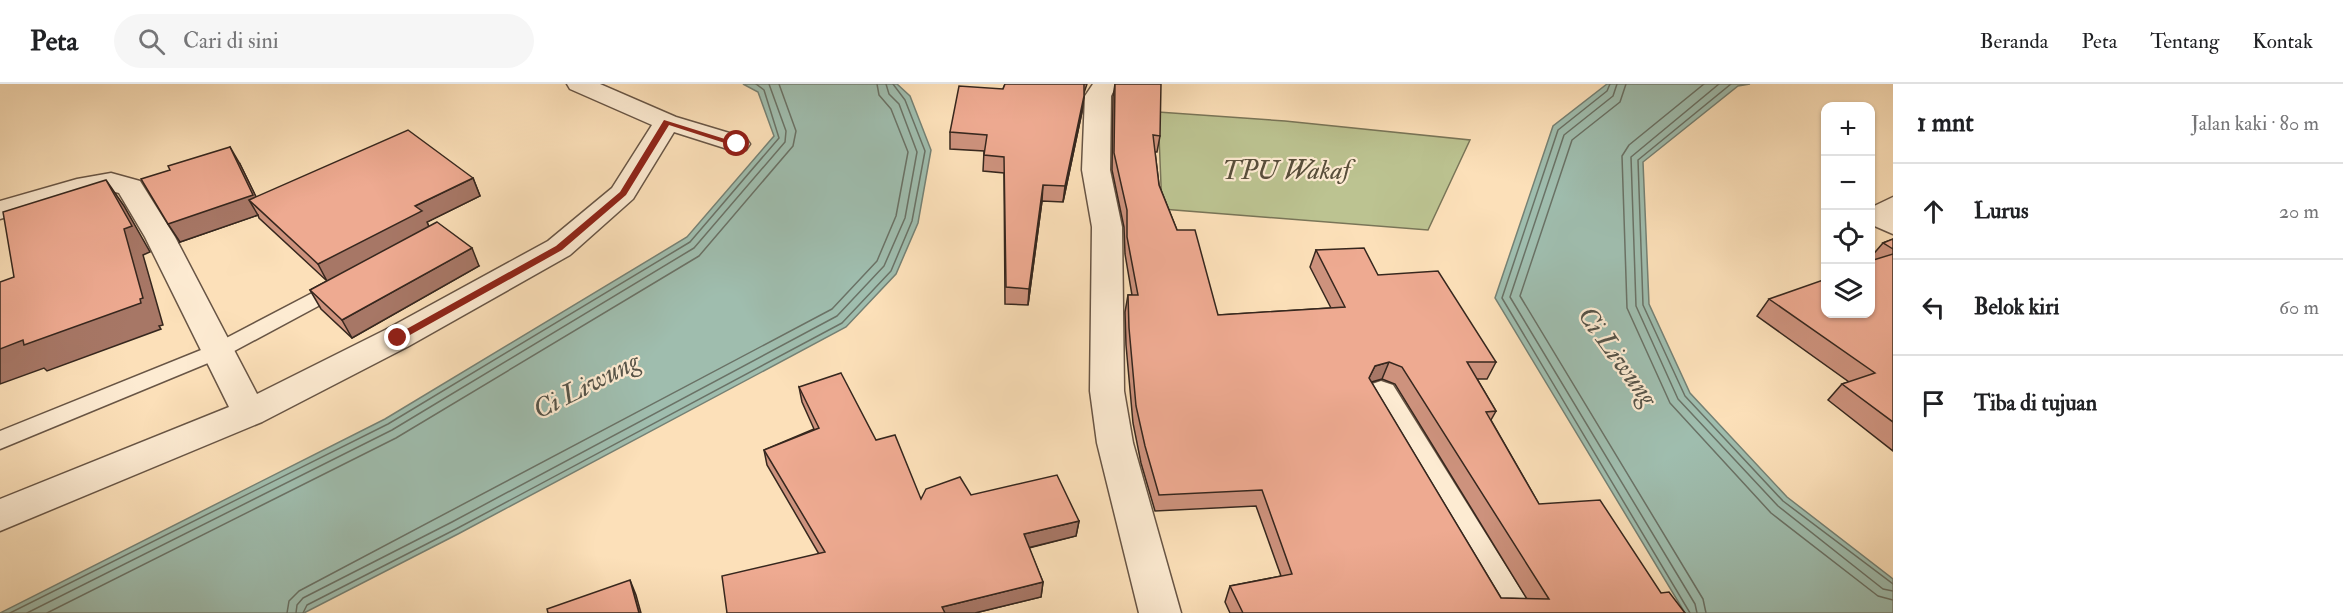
<!DOCTYPE html>
<html lang="id">
<meta charset="utf-8">
<style>
body{margin:0;font-family:"IM FELL Double Pica",serif;background:#f6f6f6;color:#202124}
.controls{position:absolute;right:18px;top:18px;display:grid;overflow:hidden;border-radius:12px;box-shadow:0 2px 4px #0004}
.controls button{width:54px;height:54px;display:grid;place-items:center;padding:0;border:0;border-bottom:2px solid #e0e0e0;background:#fff;color:#202124;font:30px sans-serif}
.stop{position:absolute;width:18px;height:18px;margin:-14px;border:4px solid #8f2418;border-radius:50%;background:#fff}
.stop.end{background:#8f2418;border-color:#fff;box-shadow:0 2px 6px #0008}
.list{margin:0;padding:0;list-style:none}
h2{display:flex;justify-content:space-between;align-items:center;height:78px;margin:0;padding:0 24px;font-size:26px}
h2 small{font-size:20px;font-weight:400;color:#757577}
.list li{display:grid;grid-template-columns:39px 1fr auto;gap:18px;align-items:center;box-sizing:border-box;height:96px;padding:0 24px;border-top:2px solid #e0e0e0}
.list b{display:block;font-size:22px;white-space:nowrap}
.list em{font-size:20px;font-style:normal;color:#757577}
.icon{flex:none;width:33px;height:33px;fill:none;stroke:currentColor;stroke-width:2;stroke-linecap:round;stroke-linejoin:round}
.map{position:relative;flex:none;width:1893px;height:529px;overflow:hidden}
header{display:flex;align-items:center;gap:36px;box-sizing:border-box;height:84px;padding:0 30px;background:#fff;border-bottom:2px solid #e0e0e0}
header strong{font-size:28px}
nav{display:flex;gap:33px;margin-inline-start:auto;font-size:21px}
.search{width:420px;height:54px;background:#f6f6f6;display:flex;align-items:center;gap:15px;box-sizing:border-box;padding:0 21px;border-radius:33px;color:#757577;font-size:22px}
main{display:flex}
aside{flex:1;background:#fff}
.map>svg:first-child{display:block}
.green{fill:#bcc391;stroke:#797558;stroke-width:1.5}
.water{fill:#9fbdae;stroke:#758174;stroke-width:1.5}
.lines{fill:none;stroke-linecap:round;stroke-linejoin:round}
.shore{stroke:#6a7266;stroke-width:1.5}
.service-casing{stroke:#685545;stroke-width:3}
.minor-casing{stroke:#685545;stroke-width:3}
.service{fill:#fdebd2;fill-rule:evenodd}
.minor{fill:#fdebd2;fill-rule:evenodd}
.wall{fill:#cd927d;stroke:#36271e;stroke-width:1.5;fill-rule:evenodd}
.shaded-wall{fill:#a77766;stroke:#36271e;stroke-width:1.5}
.building{fill:#eeaa91;stroke:#36271e;stroke-width:1.5;fill-rule:evenodd}
.route{fill:#8f2418}
.labels{text-anchor:middle;stroke-width:4.5;stroke-linejoin:round;paint-order:stroke}
.park-label{font-size:26px;font-style:italic;fill:#584e3b;stroke:#fdebd2}
.water-label{font-size:27px;font-style:italic;fill:#565449;stroke:#fdebd2}
</style>
<header>
<strong>Peta</strong>
<div class="search"><svg class="icon" aria-label="search" viewBox="0 0 24 24"><circle cx="10" cy="10" r="6"/><path d="M15 15l6 6"/></svg>Cari di sini</div>
<nav><a>Beranda</a><a>Peta</a><a>Tentang</a><a>Kontak</a></nav>
</header>
<main>
<div class="map">
<svg width="1893" height="529" viewBox="0 0 1893 529">
<rect width="100%" height="100%" fill="#fce0b9"/>
<filter id="stains"><feTurbulence type="fractalNoise" baseFrequency=".00333" numOctaves="4"/><feColorMatrix values="0 0 0 0 .2 0 0 0 0 .09 0 0 0 0 .02 0 0 0 .5 -.17"/></filter>
<radialGradient id="worn" r=".72"><stop offset=".6" stop-color="#630" stop-opacity="0"/><stop offset="1" stop-color="#630" stop-opacity=".3"/></radialGradient>
<!-- green -->
<path class="green" d="M1158 28 1285 37 1470 56 1428 146 1162 125Z"/>
<!-- water -->
<g class="water">
<path d="M743 0H897L910 12 931 66 918 139 896 190 846 243 458 450 304 529H0L385 335 687 153 774 52 758 8Z"/>
<path d="M1607 0H1750L1738 2 1643 78 1649 220 1690 309 1787 413 1893 495V529H1685L1495 214 1553 42Z"/>
</g>
<g class="lines">
<!-- shore -->
<g class="shore">
<path d="M1610 0 1607 7 1558 46 1502 214 1690 529"/>
<path d="M1617 0 1613 12 1564 51 1510 213 1695 520 1697 529"/>
<path d="M1626 0 1620 18 1572 56 1520 212 1703 515 1706 529"/>
<path d="M1704 0 1629 61 1622 72 1627 224 1670 319 1771 429 1878 512 1893 516"/>
<path d="M1719 0 1631 73 1636 222 1678 315 1778 422 1883 505 1893 507"/>
<path d="M1731 0 1638 76 1643 221 1685 312 1783 417 1893 500"/>
<path d="M10 529 388 340 690 158 779 54 764 6 756 0"/>
<path d="M27 529 392 346 694 164 785 58 786 47 769 0"/>
<path d="M47 529 396 354 699 172 793 62 796 47 779 0"/>
<path d="M287 529 289 517 299 507 832 225 877 177 896 132 908 68 891 25 879 11 877 0"/>
<path d="M296 529 297 521 303 514 452 438 837 232 884 182 905 134 917 68 899 20 889 10 886 0"/>
<path d="M303 529 307 521 456 445 842 239 891 187 912 137 925 67 905 16 893 0"/>
</g>
<!-- service casing -->
<g class="service-casing">
<path id="service" d="M341 194 348 196 351 201 348 206 225 272 0 365V347L211 262Z"/>
</g>
<!-- minor casing -->
<g class="minor-casing">
<g id="minor">
<path d="M567 0H600L676 33 746 54 750 60 746 66 737 68 674 48 633 115 570 171 409 262 262 338 0 447V415L229 323 145 153 119 109C94 100 29 127 0 135V117L77 95 111 89 140 97 175 153 257 310 385 246 548 157 612 104 652 41 570 5Z"/>
<path d="M1093 0H1117L1111 12 1110 86 1122 143 1124 307 1133 359 1181 529H1139L1097 359 1090 307 1092 143 1082 86 1085 12Z"/>
<path d="M1893 113V150L1870 140V124Z"/>
<path d="M1381 297 1393 301 1535 529H1492L1364 310 1369 301Z"/>
</g>
</g>
<!-- service -->
<use href="#service" class="service"/>
<!-- minor -->
<use href="#minor" class="minor"/>
</g>
<!-- wall -->
<g class="wall">
<path d="M1005 0H1087L1084 9 1082 28 1063 118 1042 117 1028 221 1005 220 1004 89 983 87 984 67 950 65V48L1003 5Z"/>
<path d="M1115 0 1160 52 1157 68H1155L1159 101 1177 146 1218 231 1331 224 1310 183 1316 166 1378 191 1496 278 1487 295H1477L1496 327 1491 336 1539 420 1661 509 1685 529H1230L1225 518 1230 502 1281 492 1256 422 1155 427 1141 379 1133 339 1126 261 1125 228 1128 211H1132L1125 170 1124 143 1112 86 1113 13ZM1382 295 1395 300 1527 515 1501 514 1371 298Z"/>
<path d="M240 80 256 113 473 94 480 112 427 138 429 143 479 182 352 254 321 225 310 206 327 197 259 134 258 131 180 158Z"/>
<path d="M1893 155V367L1828 316 1842 300 1849 298 1757 232 1769 215 1826 230 1872 177 1870 174 1883 159Z"/>
<path d="M799 303 876 356 921 415 971 411 1079 437 1076 452 1029 464 1043 498 1041 513 975 529H727L819 470 767 381 764 366 814 345 802 318Z"/>
</g>
<!-- shaded-wall -->
<g class="shaded-wall">
<path d="M1084 12 1082 28 1063 118 1065 102Z"/>
<path d="M230 63 240 80 264 129 249 116 258 131 180 158 168 140Z"/>
<path d="M473 94 480 112 427 138 430 145 328 199 318 180 415 122Z"/>
<path d="M106 96 124 122 150 168 143 171 163 241 159 242 161 245 47 287 44 284 0 300V265L124 145Z"/>
<path d="M1043 101 1042 117 1028 221 1029 205Z"/>
<path d="M472 164 479 182 352 254 342 236Z"/>
<path d="M1389 278 1382 295 1368 299 1369 294 1375 282Z"/>
<path d="M1079 437 1076 452 1023 465 1024 450Z"/>
<path d="M630 496 636 511 641 529H639Z"/>
<path d="M1043 498 1041 513 975 529H942V523Z"/>
</g>
<!-- building -->
<g class="building">
<path d="M1005 0H1084V12L1065 102 1043 101 1029 205 1006 203 1004 73 984 71 987 51 950 48 959 2 1003 5Z"/>
<path d="M1115 0H1161L1160 52 1153 51 1159 101 1177 146H1195L1218 231 1345 223 1316 166 1364 164 1378 191 1438 187 1496 278H1467L1496 327 1486 328 1539 420 1600 416 1661 509 1669 508 1685 529H1243L1230 502 1292 490 1262 406 1159 411 1145 362 1136 322 1129 244 1128 211H1138L1127 153V126L1114 69ZM1389 278 1402 283 1549 515 1501 514 1369 294 1375 282Z"/>
<path d="M408 46 473 94 415 122 422 127 318 180 249 116Z"/>
<path d="M230 63 253 111 168 140 141 95 170 86 168 82Z"/>
<path d="M106 96 132 142 124 145 143 214 140 215 141 219 24 261 23 256 0 265V198L14 193 3 128Z"/>
<path d="M437 138 472 164 342 236 310 206Z"/>
<path d="M1893 155V165L1883 159Z"/>
<path d="M1893 170V338L1842 300 1875 289 1769 215 1826 195V230H1870V177Z"/>
<path d="M841 289 876 356 895 351 921 415 926 405 960 393 971 411 1057 391 1079 437 1024 450 1043 498 942 523 945 529H727L722 492 825 468 764 366 819 344 799 303Z"/>
<path d="M630 496 639 529H548L547 525Z"/>
</g>
<!-- route -->
<path class="route" d="M664 36 741 60 734 62 669 41 626 111 562 166 401 256H394V252L556 162 620 108Z"/>
<g class="labels">
<!-- park labels -->
<g class="park-label">
<text x="1286" y="95">TPU Wakaf</text>
</g>
<!-- water labels -->
<g class="water-label">
<text transform="translate(1618 272) rotate(54)" y="9">Ci Liwung</text>
<text transform="translate(586 301) rotate(-27)" y="9">Ci Liwung</text>
</g>
</g>
<rect width="100%" height="100%" filter="url(#stains)"/>
<rect width="100%" height="100%" fill="url(#worn)"/>
</svg>
<div class="controls">
<button>+</button>
<button>−</button>
<button><svg class="icon" aria-label="locate" viewBox="0 0 24 24"><circle cx="12" cy="12" r="6"/><path d="M12 2v4M12 18v4M2 12h4M18 12h4"/></svg></button>
<button><svg class="icon" aria-label="layers" viewBox="0 0 24 24"><path d="M12 4l9 5-9 5-9-5zM3 14l9 5 9-5"/></svg></button>
</div>
<div class="stop" style="left:737px;top:60px"></div>
<div class="stop end" style="left:398px;top:254px"></div>
</div>
<aside>
<h2>1 mnt<small>Jalan kaki · 80 m</small></h2>
<ul class="list">
<li><svg class="icon" aria-label="ahead" viewBox="0 0 24 24"><path d="M12 20V5M6 11l6-6 6 6"/></svg><div><b>Lurus</b></div><em>20 m</em></li>
<li><svg class="icon" aria-label="left" viewBox="0 0 24 24"><path d="M17 20v-9H6M10 6l-5 5 5 5"/></svg><div><b>Belok kiri</b></div><em>60 m</em></li>
<li><svg class="icon" aria-label="arrive" viewBox="0 0 24 24"><path d="M6 21V4h12l-3 4 3 4H6"/></svg><div><b>Tiba di tujuan</b></div></li>
</ul>
</aside>
</main>
